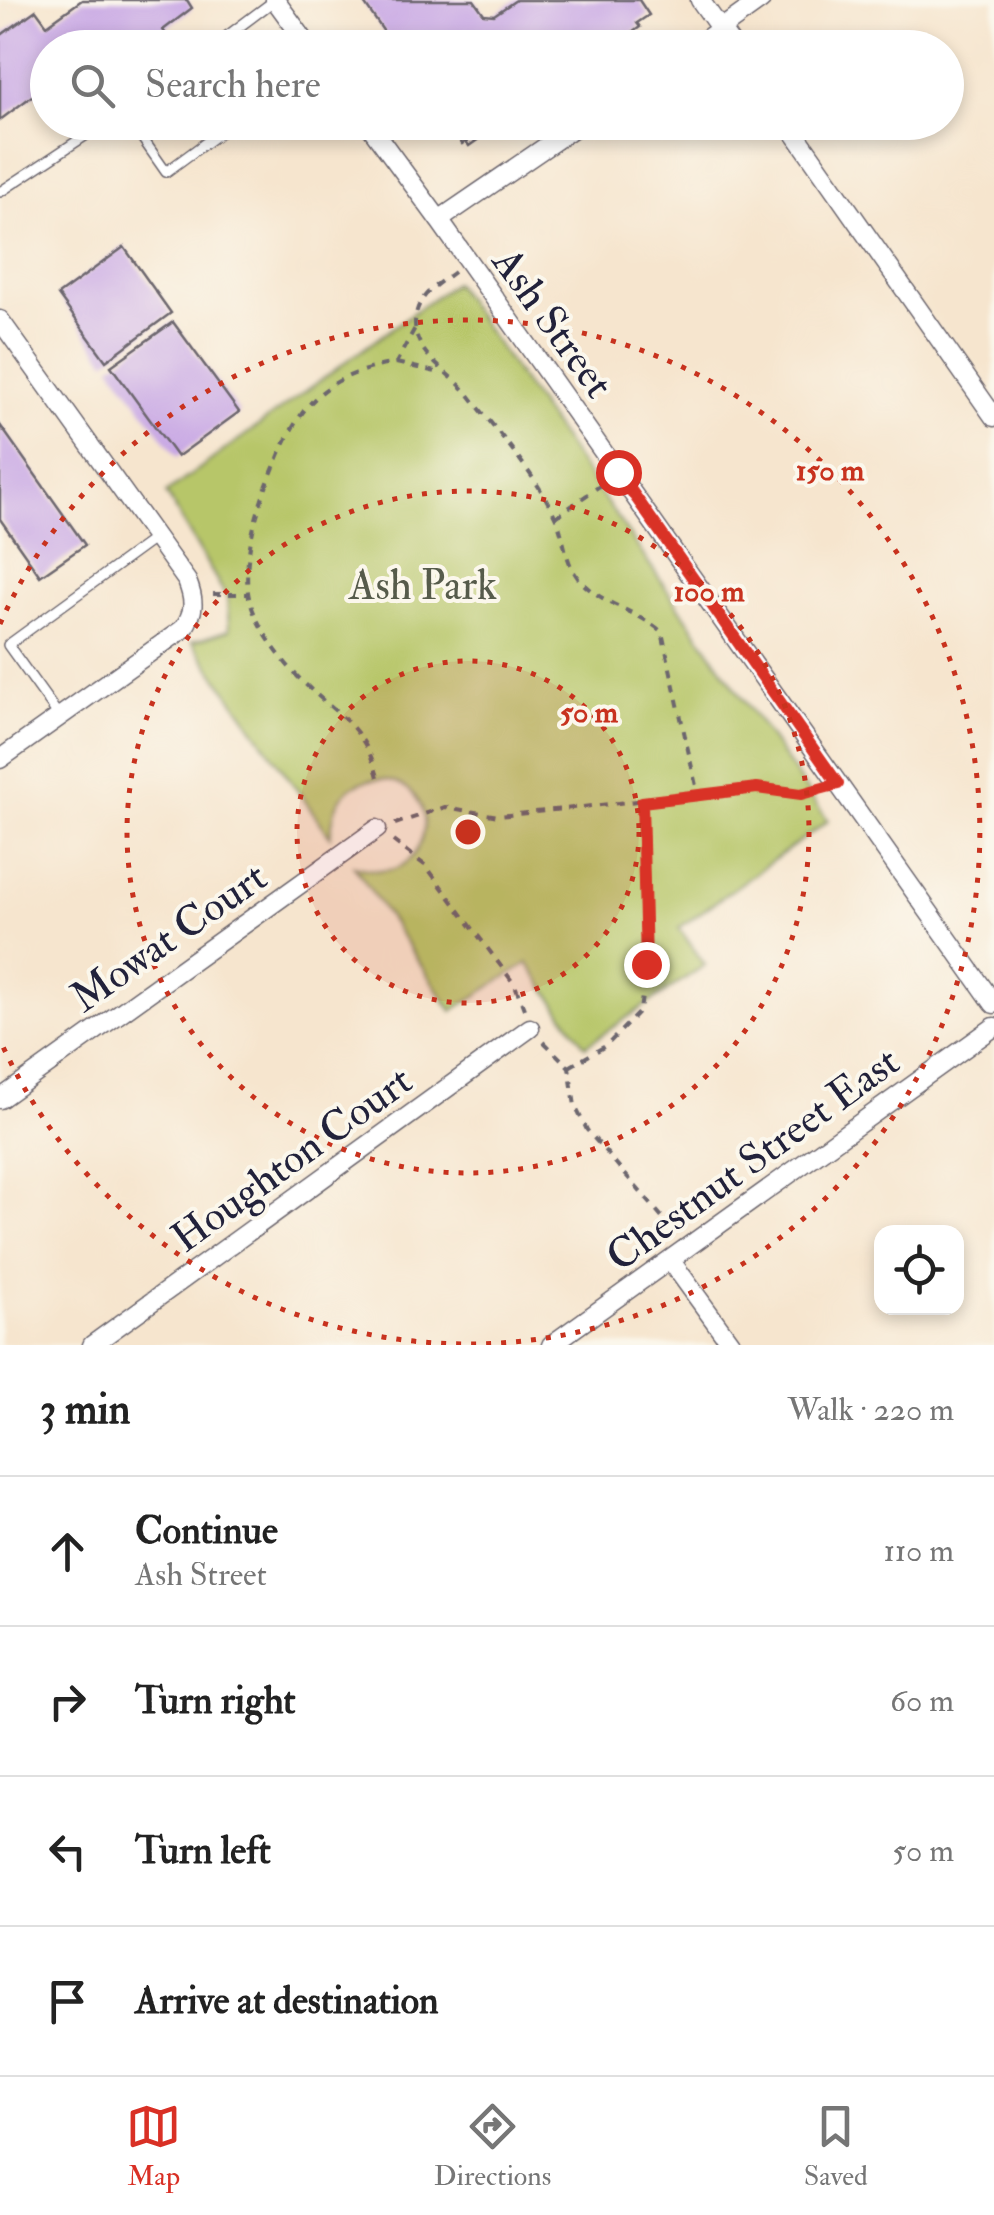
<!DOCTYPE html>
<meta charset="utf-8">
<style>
body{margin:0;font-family:"IM FELL Double Pica",serif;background:#f6f6f6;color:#222}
.controls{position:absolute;right:30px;bottom:30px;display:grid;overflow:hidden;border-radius:20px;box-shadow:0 5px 15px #0003}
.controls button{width:90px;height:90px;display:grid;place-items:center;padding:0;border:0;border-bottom:2px solid #e0e0e0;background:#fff;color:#222;font:50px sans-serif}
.stop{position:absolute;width:30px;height:30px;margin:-22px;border:8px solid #d93025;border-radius:50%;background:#fff}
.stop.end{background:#d93025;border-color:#fff;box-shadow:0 2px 10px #0008}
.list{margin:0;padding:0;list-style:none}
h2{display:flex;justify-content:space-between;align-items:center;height:130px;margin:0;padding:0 40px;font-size:42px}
h2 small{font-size:32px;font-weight:400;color:#767676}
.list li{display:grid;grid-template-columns:65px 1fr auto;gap:30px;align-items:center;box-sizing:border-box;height:150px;padding:0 40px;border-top:2px solid #e0e0e0}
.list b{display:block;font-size:38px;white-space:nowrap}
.list p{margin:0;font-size:32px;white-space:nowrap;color:#767676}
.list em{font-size:32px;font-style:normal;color:#767676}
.icon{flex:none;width:55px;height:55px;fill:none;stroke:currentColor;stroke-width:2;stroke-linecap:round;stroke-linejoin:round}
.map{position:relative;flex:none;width:994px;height:1345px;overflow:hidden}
.search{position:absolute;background:#fff;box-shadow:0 5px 15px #0003;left:30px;right:30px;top:30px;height:110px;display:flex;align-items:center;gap:25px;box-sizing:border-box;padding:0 35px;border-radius:55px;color:#767676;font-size:38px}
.sheet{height:730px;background:#fff}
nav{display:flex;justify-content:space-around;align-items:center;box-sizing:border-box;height:140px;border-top:2px solid #e0e0e0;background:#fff;font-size:28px;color:#767676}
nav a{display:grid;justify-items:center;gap:5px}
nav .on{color:#d93025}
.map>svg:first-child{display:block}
.green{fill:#b7c669;stroke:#6c7452;stroke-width:2.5}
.building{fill:#c6a4e4}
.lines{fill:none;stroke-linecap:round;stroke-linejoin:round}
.lane-casing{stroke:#6c666e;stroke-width:12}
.street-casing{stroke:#6c666e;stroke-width:21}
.path{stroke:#6c666e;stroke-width:4;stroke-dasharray:8 8;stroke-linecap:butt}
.lane{stroke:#fff;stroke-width:9}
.street{stroke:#fff;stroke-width:18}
.route{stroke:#d93025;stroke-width:12}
.ring{fill:none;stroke:#c8321e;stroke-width:5;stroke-dasharray:5 10}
.labels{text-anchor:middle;stroke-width:8;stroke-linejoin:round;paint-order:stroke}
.street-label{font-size:42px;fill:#22223b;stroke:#fbf7ec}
.park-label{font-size:42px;fill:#565b4b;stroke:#fbf7ec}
.centre{fill:#c8321e;stroke:#fbf7ec;stroke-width:5}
.ring-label{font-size:30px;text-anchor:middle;font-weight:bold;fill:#c8321e;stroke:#fbf7ec;stroke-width:8;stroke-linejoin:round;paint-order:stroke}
</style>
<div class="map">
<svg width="994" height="1345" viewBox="0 0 994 1345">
<rect width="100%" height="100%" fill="#fbf7ec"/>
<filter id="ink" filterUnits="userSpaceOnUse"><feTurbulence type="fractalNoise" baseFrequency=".01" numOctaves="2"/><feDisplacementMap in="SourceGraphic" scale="20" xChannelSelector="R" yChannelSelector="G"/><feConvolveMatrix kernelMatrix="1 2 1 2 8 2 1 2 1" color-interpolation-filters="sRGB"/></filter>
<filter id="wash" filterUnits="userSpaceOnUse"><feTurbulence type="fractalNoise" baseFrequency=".0048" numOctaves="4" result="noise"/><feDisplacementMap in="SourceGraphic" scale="40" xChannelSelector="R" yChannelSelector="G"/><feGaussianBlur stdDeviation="2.25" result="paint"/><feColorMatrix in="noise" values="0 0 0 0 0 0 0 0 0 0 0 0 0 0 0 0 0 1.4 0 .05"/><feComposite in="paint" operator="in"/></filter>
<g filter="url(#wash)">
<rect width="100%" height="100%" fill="#f6e5ce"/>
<!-- green -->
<path class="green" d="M454 283 828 821 679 928 705 965 585 1046 528 963 452 1011 354 866C368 870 388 873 401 866 421 855 430 824 420 804 404 773 361 771 341 798 333 809 333 823 330 836L192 642 229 630 227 598 166 493Z"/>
<g id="blocks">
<!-- building -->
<g class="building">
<path d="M82 0H187L192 8 163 30 166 34 155 43 150 37 136 48H48V92L44 87 0 120V36L36 10 47 25Z"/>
<path d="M362 0H474L484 14 494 15 516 0H639L649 15 637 23 640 27 611 48H395Z"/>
<path d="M447 122H503L469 146 466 141 462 144Z"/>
<path d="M124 247 171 313 106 361 58 295Z"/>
<path d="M173 322 239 412 177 457 111 366Z"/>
<path d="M0 425 85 545 40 576 0 519Z"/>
</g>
</g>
</g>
<g filter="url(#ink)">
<use href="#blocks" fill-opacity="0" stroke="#6c666e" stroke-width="2.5"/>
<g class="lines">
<!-- lane casing -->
<g class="lane-casing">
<g id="lane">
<path d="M211 48 275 0"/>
<path d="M131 122 166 172 234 122"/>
<path d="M0 192 106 122"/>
<path d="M59 716 8 645 155 538"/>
</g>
</g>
<!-- street casing -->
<g class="street-casing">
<g id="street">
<path d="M275 0 310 48"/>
<path d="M700 0 734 48"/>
<path d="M694 48 761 0"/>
<path d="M367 122 439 220 994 1004"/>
<path d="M787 122 994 417"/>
<path d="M439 220 582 122"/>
<path d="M0 320 187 581C195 601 195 612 183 629L0 759"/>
<path d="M0 1099 377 829"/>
<path d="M671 1261 732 1345"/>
<path d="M92 1345 530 1028"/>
<path d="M551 1345 994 1027"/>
</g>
</g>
<!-- path -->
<g class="path">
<path d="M454 272C435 286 415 297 415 324 416 358 451 372 469 395 498 433 533 471 554 514 565 535 563 558 578 578 599 604 637 610 662 632L698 795"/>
<path d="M396 363 440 373"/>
<path d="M556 517 601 485"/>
<path d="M213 594H248"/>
<path d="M378 777C363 724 340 718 304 683 283 663 252 622 248 592 243 550 261 496 278 458 303 398 331 374 396 363L415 328"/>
<path d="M395 824 445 807 499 816 757 788 801 794 819 789"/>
<path d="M393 841 426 866 515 985 524 1009"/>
<path d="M544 1042 569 1067 575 1106 587 1130 675 1232"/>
<path d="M569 1067 607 1045 640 1011 646 964 642 802"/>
</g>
<!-- lane -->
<use href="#lane" class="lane"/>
<!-- street -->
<use href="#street" class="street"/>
</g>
</g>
<g class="lines" filter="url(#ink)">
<!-- route -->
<path class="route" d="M618 472 838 784 801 794 757 788 642 802 646 964"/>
</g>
<!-- distance rings -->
<circle cx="468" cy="832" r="171" fill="#c8321e" fill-opacity=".12"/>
<g class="ring">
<circle cx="468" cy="832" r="171"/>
<circle cx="468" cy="832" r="341"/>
<path d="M0 624A512 512 0 1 1 0 1040"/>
</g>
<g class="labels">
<!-- street labels -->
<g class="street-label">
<text transform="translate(554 322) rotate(54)" y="15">Ash Street</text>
<text transform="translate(168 936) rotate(-35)" y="15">Mowat Court</text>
<text transform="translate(291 1158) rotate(-36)" y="15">Houghton Court</text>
<text transform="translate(752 1158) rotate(-36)" y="15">Chestnut Street East</text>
</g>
<!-- park labels -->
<g class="park-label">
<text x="423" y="599">Ash Park</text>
</g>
</g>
<circle cx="468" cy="832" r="15" class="centre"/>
<g class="ring-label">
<text x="830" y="480">150 m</text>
<text x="709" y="601">100 m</text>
<text x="589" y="722">50 m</text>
</g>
</svg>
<div class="controls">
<button><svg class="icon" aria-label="locate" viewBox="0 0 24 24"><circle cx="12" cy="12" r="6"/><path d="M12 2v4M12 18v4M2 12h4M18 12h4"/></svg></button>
</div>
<div class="stop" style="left:618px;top:472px"></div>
<div class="stop end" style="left:646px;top:964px"></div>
<div class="search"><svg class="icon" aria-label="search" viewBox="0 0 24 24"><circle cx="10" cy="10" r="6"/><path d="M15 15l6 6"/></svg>Search here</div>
</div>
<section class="sheet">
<h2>3 min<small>Walk · 220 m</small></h2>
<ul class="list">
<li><svg class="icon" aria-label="ahead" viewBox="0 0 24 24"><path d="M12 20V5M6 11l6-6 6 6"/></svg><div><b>Continue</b><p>Ash Street</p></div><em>110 m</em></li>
<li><svg class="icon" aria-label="right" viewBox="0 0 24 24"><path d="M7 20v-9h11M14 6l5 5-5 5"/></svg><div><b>Turn right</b></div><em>60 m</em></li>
<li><svg class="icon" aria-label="left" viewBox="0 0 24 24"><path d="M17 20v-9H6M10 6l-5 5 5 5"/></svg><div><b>Turn left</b></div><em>50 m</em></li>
<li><svg class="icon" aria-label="arrive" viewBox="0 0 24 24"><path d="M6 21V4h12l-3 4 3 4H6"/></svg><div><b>Arrive at destination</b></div></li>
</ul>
</section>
<nav>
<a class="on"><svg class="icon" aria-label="map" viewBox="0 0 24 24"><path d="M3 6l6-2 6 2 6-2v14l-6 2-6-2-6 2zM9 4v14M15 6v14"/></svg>Map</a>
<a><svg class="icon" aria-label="directions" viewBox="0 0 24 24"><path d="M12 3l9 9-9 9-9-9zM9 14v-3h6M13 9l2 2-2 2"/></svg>Directions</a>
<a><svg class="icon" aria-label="saved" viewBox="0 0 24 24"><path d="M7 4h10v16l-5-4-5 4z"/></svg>Saved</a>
</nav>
